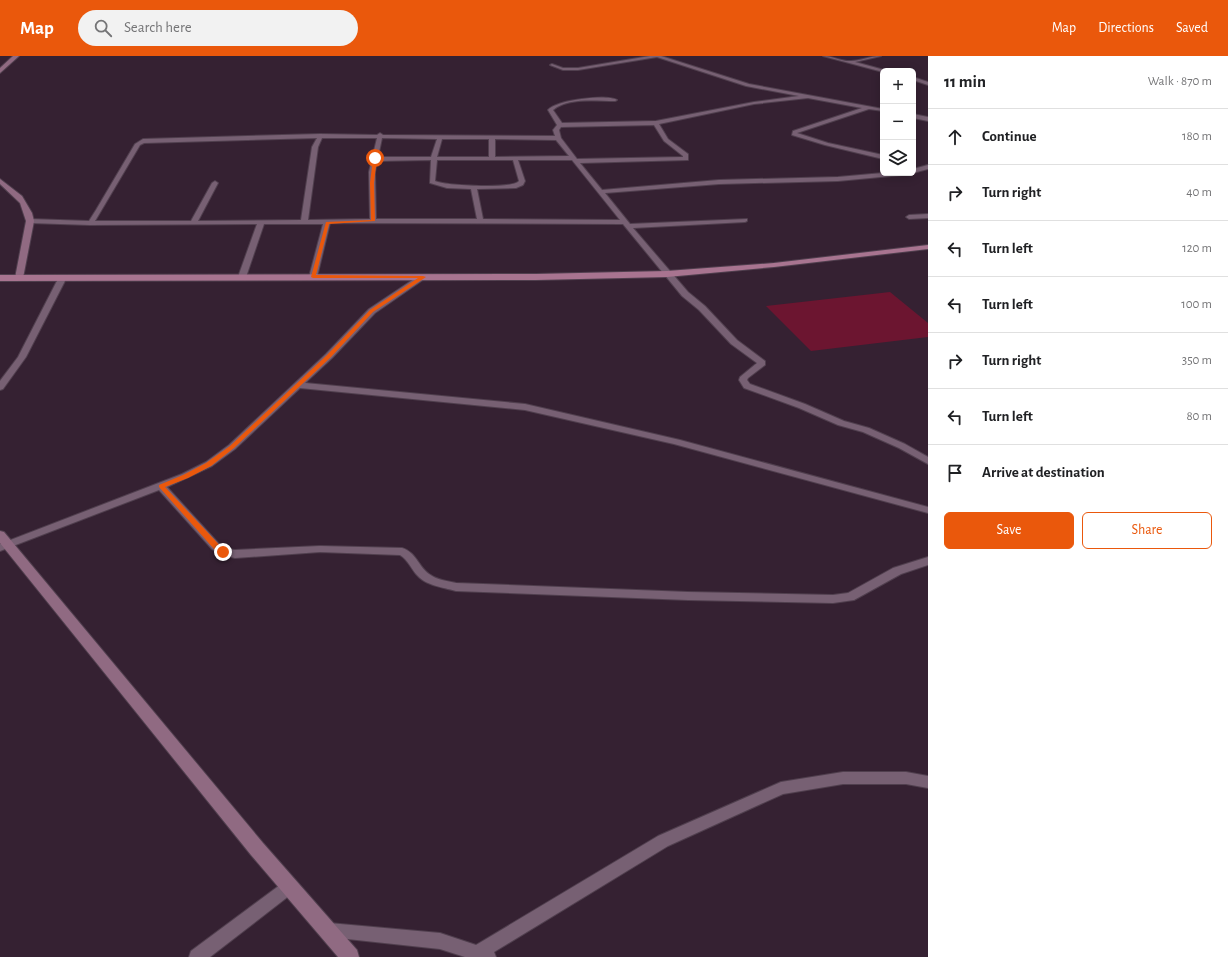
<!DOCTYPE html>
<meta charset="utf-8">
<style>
body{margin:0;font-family:"Alegreya Sans",sans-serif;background:#f2f2f2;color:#202124}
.controls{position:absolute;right:12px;top:12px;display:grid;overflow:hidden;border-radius:6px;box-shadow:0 2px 10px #0003}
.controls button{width:36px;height:36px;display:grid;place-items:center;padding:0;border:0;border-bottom:1px solid #e0e0e0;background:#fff;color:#202124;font:20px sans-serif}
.stop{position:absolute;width:12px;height:12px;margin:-9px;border:3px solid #ea580c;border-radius:50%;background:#fff}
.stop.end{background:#ea580c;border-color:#fff;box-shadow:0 1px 4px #0008}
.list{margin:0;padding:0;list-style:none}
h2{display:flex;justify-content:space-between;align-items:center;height:52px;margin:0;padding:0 16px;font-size:17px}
h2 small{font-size:13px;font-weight:400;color:#757577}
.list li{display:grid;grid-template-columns:26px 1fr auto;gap:12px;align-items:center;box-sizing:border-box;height:56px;padding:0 16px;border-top:1px solid #e0e0e0}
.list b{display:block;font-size:15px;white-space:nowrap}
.list em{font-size:13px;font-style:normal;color:#757577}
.actions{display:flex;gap:8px;padding:12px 16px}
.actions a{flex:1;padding:9px 0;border:1px solid #ea580c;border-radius:6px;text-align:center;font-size:14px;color:#ea580c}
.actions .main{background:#ea580c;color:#fff}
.icon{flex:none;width:22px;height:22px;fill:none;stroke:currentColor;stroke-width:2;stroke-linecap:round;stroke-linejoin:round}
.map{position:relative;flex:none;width:928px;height:901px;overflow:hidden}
header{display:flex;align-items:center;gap:24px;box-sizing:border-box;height:56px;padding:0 20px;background:#ea580c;color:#fff}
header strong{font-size:19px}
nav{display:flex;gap:22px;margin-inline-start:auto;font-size:14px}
.search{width:280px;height:36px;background:#f2f2f2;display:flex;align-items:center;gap:10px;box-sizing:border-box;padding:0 14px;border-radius:22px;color:#757577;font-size:15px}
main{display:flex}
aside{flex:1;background:#fff}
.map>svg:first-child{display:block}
.green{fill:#6c1530}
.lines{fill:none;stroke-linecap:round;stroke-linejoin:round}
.street-casing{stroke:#503f4e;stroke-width:2}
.secondary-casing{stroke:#503f4e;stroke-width:2}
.primary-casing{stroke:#503f4e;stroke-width:2}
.street{fill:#776073;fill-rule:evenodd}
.secondary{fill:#906a82;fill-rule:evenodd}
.primary{fill:#a87490;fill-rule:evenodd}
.route{fill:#ea580c}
</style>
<header>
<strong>Map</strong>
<div class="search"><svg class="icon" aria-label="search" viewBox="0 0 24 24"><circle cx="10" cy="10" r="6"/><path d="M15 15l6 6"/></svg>Search here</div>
<nav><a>Map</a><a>Directions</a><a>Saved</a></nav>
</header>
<main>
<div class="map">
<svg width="928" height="901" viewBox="0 0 928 901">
<rect width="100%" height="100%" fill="#352132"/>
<!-- green -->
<path class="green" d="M890 236 928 267V281L811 295 766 250Z"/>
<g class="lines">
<!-- street casing -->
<g class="street-casing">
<g id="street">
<path d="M650 0H661L749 28 883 53V55L869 53 797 77 828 87 883 99V103L825 89 792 79 793 75 862 52 808 42 754 48 659 68 668 83 688 98V104L580 107 602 134 719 124 838 121 883 117H905L902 119 838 125 719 128 605 137 630 168 747 163V165L745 166 633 172 688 236 705 250 737 284 765 305V309L748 322 747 324 750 328 805 348 844 365 869 372 905 388 928 401V408L899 392 863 376 838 369 799 352 744 332 739 324 740 321 757 307 731 288 699 254 682 240 623 168 330 167 317 221 313 223 309 221 323 168H264L246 221 242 223 238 221 257 168 90 169 30 167 27 165 30 163 89 165 96 154 135 88 143 83 320 78 377 79 380 77 383 79 555 80 553 74 557 69 548 54C557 44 606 38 617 44L615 45C596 45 568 41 553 54L562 67 656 65 754 46 799 40 746 30 657 1 578 14H563L550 9 552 8 563 12H578ZM654 69 664 85 683 100V101L577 103 561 82 559 74 561 71ZM317 82 312 91 301 164 198 165 218 127 215 125 212 127 191 165H95L140 89 144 87ZM322 82H377L369 116 370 163 308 164 318 91ZM382 82 437 83 431 101H378ZM442 83H489V101H437ZM495 83 556 84 569 100 495 101ZM431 104 430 127 447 132 471 133 477 163H376L375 116 377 105ZM437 104H513L519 125C513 133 446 130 435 125ZM518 104H572L620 164 483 163 477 133 516 132 523 129 525 125Z"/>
<path d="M823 0C832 0 843 6 851 5 859 5 871 0 881 0L855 6 888 15 883 16Z"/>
<path d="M913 21 928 26V29L913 24Z"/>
<path d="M913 58 928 61V65L913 62Z"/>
<path d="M928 109V113L913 117V113Z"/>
<path d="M928 158V162L909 163 906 161 909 159Z"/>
<path d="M60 219H66L67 221 26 301 3 333 0 334V325L18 301Z"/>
<path d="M420 219H426L427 221 375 257 332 302 305 327 525 348 680 384 928 451V457L674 388 525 354 300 332 235 393 212 410 167 431 220 489 226 493 235 494 320 490 402 492C416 496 418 510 429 518 437 524 447 525 456 527L688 536 833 539 848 537 893 512 928 501V509L901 518 854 544 833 547 688 544 456 535C442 531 426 530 416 518 411 512 408 504 400 499L320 496 235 502 219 498 212 493 159 434 0 495V488L182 418 206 406 229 389 326 298 369 253Z"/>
<path d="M843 716H906L928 720V732L906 728H843L783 738 668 790 494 896 496 901H465L440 893 329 881 324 879 321 874 324 869 329 867 440 877 476 889 658 780 781 726Z"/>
<path d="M289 824 294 826 296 831 294 836 210 901H189L191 895 284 826Z"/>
</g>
</g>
<!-- secondary casing -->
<g class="secondary-casing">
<g id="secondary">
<path d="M13 0H19L0 17V12Z"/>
<path d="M0 123 22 140 32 157 34 165 23 222 19 225 15 222 26 165 20 147 0 128Z"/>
<path d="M0 475 4 476 263 787 357 894 359 901H338L251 799 0 487Z"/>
</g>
</g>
<!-- primary casing -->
<g class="primary-casing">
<path id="primary" d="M928 189V193L774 211 667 221 536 224 0 225V219L536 218 667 215 774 207Z"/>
</g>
<!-- street -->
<use href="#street" class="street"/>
<!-- secondary -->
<use href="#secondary" class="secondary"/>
<!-- primary -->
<use href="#primary" class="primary"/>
</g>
<!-- route -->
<path class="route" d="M373 102H377L374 127 375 165 329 168 316 219 423 220 426 221 373 256 331 301 234 392 211 410 188 422 165 431 226 496 223 498 214 493 159 431V429L183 419 206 407 230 390 327 299 370 254 418 222H313L311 221 326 166 371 164 370 127Z"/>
</svg>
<div class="controls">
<button>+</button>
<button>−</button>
<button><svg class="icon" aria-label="layers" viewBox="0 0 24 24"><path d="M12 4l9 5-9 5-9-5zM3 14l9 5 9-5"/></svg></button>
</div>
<div class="stop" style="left:375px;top:102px"></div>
<div class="stop end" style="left:223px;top:496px"></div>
</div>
<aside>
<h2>11 min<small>Walk · 870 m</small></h2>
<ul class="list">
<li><svg class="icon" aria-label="ahead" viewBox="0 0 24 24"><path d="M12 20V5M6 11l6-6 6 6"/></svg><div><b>Continue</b></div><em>180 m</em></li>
<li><svg class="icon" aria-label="right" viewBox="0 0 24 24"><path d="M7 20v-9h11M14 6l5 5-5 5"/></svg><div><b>Turn right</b></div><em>40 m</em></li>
<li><svg class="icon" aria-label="left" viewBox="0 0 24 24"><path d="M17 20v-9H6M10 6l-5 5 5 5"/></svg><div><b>Turn left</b></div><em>120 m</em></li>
<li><svg class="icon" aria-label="left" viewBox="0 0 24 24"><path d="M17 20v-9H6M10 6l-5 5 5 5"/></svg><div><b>Turn left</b></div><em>100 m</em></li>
<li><svg class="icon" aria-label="right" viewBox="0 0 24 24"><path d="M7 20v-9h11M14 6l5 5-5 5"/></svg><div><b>Turn right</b></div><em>350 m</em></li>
<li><svg class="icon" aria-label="left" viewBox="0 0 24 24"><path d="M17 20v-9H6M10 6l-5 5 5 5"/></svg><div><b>Turn left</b></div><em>80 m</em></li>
<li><svg class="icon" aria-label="arrive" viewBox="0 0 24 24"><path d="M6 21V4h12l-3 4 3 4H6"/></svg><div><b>Arrive at destination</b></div></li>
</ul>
<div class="actions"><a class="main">Save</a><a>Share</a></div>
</aside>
</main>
